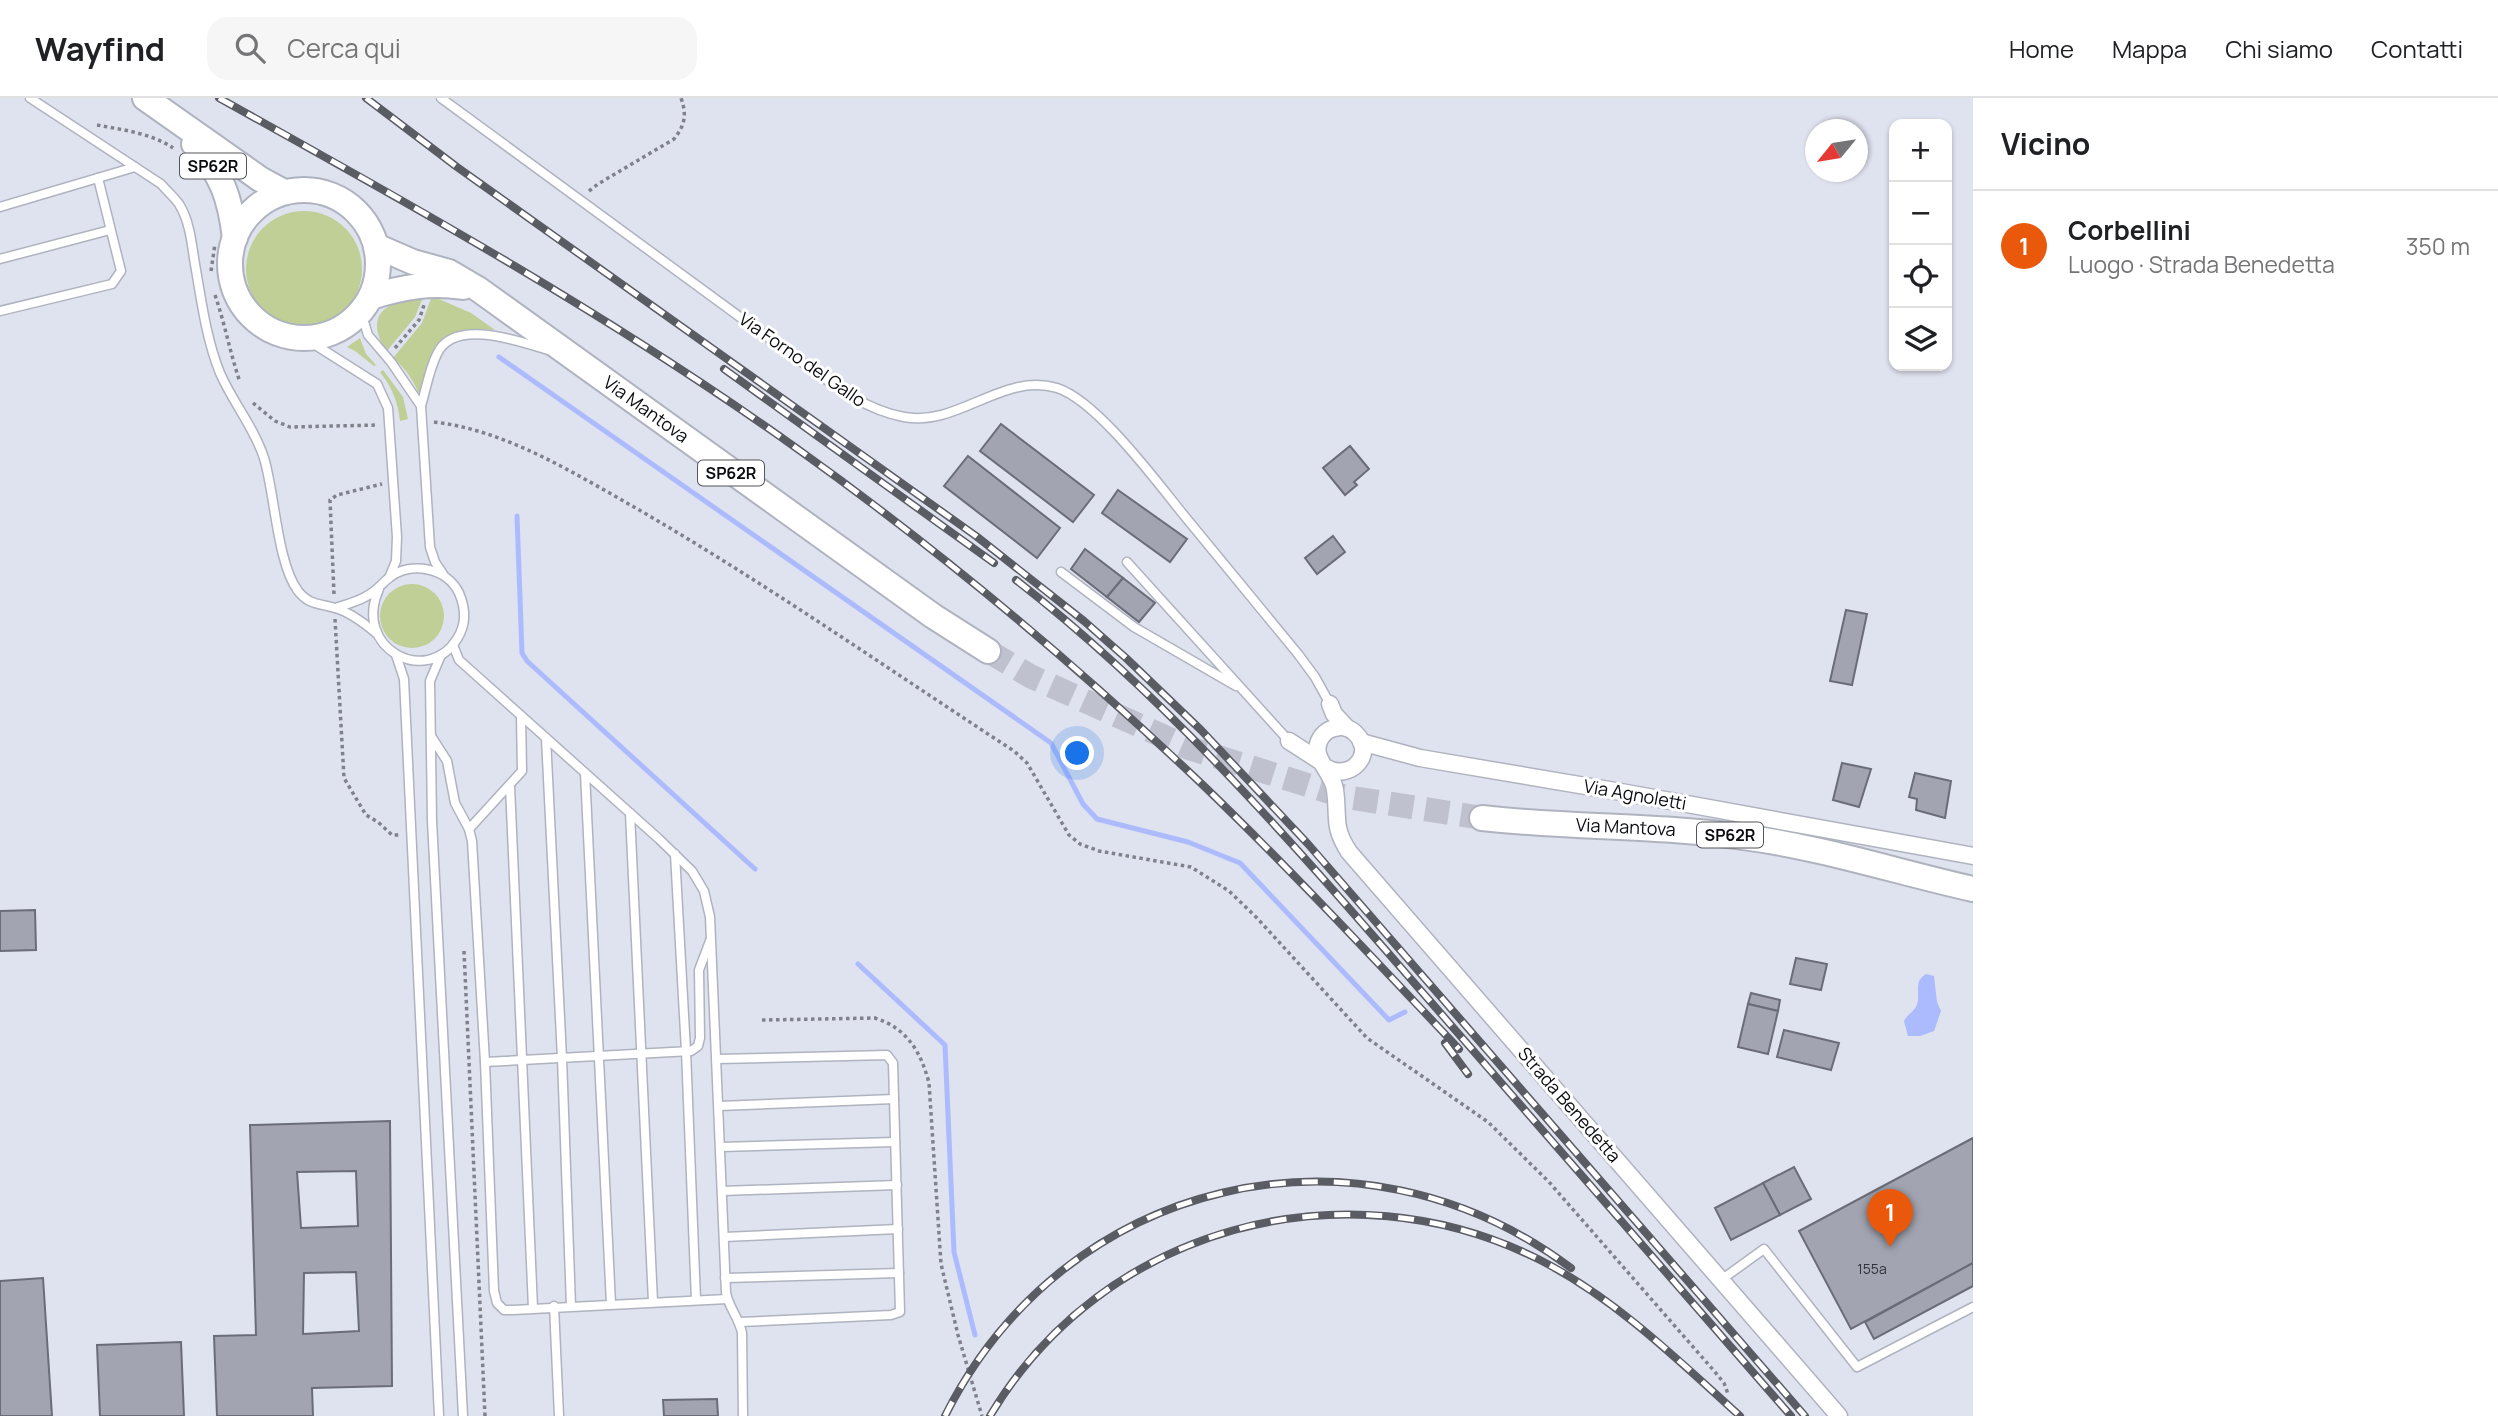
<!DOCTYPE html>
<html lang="it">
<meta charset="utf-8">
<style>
body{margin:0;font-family:Manrope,sans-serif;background:#f6f6f6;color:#202124}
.controls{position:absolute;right:21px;top:21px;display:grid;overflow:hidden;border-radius:14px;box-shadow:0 2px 5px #0004}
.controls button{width:63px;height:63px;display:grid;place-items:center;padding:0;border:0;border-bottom:2px solid #e0e0e0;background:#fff;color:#202124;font:35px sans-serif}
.compass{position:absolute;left:1805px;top:21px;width:63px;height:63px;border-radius:50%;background:#fff;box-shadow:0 2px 5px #0004;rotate:240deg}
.you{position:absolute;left:1078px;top:656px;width:24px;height:24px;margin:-18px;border:5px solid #fff;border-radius:50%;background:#1a73e8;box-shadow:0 0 0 10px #1a73e833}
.badge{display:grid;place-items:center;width:46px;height:46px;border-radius:50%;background:#ea580c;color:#fff;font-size:23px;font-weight:700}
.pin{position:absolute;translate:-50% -58px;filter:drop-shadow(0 2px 4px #0008)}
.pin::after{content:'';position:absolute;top:37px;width:24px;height:21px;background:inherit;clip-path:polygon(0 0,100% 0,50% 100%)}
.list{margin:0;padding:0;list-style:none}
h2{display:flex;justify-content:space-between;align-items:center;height:91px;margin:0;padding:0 28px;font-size:30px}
h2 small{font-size:23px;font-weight:400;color:#757577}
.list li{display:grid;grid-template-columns:46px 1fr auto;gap:21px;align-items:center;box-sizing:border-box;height:112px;padding:0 28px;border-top:2px solid #e0e0e0}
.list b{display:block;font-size:26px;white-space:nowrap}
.list p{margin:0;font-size:23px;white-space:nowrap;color:#757577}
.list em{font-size:23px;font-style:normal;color:#757577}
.icon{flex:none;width:38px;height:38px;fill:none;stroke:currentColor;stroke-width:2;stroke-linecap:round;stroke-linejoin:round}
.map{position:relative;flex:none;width:1973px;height:1318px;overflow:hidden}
header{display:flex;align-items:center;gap:42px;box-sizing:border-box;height:98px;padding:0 35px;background:#fff;border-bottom:2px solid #e0e0e0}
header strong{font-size:33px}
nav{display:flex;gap:38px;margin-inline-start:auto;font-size:24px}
.search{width:490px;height:63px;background:#f6f6f6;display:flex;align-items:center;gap:18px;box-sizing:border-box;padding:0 24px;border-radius:21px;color:#757577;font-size:26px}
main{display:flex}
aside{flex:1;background:#fff}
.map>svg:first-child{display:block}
.green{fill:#bfcf95}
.water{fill:#abbbfe}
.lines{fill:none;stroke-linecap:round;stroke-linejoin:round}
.stream{stroke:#abbbfe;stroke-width:5}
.building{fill:#a2a5b1;stroke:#6a6d78;stroke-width:2;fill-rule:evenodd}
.primary-tunnel{stroke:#bfc2ce;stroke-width:24;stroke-dasharray:24 12;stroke-linecap:butt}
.service-casing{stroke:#afb3bf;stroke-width:11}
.minor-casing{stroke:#afb3bf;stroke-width:19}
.primary-casing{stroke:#afb3bf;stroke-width:28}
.path{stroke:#80828b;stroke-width:3.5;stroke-dasharray:3.5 3.5;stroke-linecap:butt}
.service{stroke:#fff;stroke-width:8}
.minor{stroke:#fff;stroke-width:16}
.primary{stroke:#fff;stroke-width:24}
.rail-casing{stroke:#5a5c64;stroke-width:8}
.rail{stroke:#fff;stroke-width:5;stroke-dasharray:16;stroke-linecap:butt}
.labels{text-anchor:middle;stroke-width:6;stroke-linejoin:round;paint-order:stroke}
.number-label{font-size:14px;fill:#313238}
.shield{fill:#fff;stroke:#545558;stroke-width:2}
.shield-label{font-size:16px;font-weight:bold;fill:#0b0c10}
.street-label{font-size:18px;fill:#0b0c10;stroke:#fff}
</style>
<header>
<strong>Wayfind</strong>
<div class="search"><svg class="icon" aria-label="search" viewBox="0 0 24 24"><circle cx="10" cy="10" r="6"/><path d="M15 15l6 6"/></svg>Cerca qui</div>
<nav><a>Home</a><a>Mappa</a><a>Chi siamo</a><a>Contatti</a></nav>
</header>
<main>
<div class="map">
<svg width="1973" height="1318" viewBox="0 0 1973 1318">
<rect width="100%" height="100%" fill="#dfe2ef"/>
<!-- green -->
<g class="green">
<circle cx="304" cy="171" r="58"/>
<path d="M424 197 415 219 386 254C363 211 389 206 424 197Z"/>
<path d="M432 198 471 215 495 232C444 226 424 253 421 300 414 284 407 271 393 260L422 225Z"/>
<path d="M360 240 366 256 376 267 374 268 355 253 347 249Z"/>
<path d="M383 272 403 299 408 321 400 323C398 304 392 289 380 274Z"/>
<circle cx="412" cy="518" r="32"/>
</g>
<!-- water -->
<path class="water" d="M1926 876 1934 878 1937 904 1941 913 1934 933 1920 938H1908L1904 923C1907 917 1913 914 1916 909 1922 897 1912 884 1926 876Z"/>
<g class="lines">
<!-- stream -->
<g class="stream">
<path d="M499 259 1051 645 1083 706 1097 721 1188 744 1240 765 1389 922 1405 914"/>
<path d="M517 418 522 555 527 563 755 771"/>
<path d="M858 866 945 947 954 1154 975 1237"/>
</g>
</g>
<!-- building -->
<g class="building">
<path d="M1001 326 1094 397 1073 424 980 353Z"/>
<path d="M1350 348 1369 371 1354 384 1357 387 1345 397 1323 370Z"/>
<path d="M968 358 1060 430 1037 460 944 388Z"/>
<path d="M1118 392 1187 441 1170 464 1102 415Z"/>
<path d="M1333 438 1345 454 1317 476 1305 460Z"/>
<path d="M1085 451 1123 480 1107 499 1071 471Z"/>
<path d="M1123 480 1155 505 1139 524 1107 499Z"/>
<path d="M1846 512 1867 516 1852 587 1830 583Z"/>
<path d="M1842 665 1871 671 1859 709 1833 702Z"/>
<path d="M1915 675 1951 683 1945 720 1916 712 1917 701 1909 699Z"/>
<path d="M35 812 36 852 0 853V813Z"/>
<path d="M1796 860 1827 866 1821 892 1790 886Z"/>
<path d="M1751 895 1780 902 1778 913 1748 906Z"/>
<path d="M1748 906 1778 913 1768 956 1738 949Z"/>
<path d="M1784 932 1839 945 1831 972 1777 959Z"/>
<path d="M390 1023 392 1288 312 1290 313 1318H217L214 1238 256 1237 250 1027ZM356 1073 358 1128 301 1130 297 1074ZM356 1174 359 1233 303 1236 304 1175Z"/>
<path d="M1973 1040V1165L1851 1231 1799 1133Z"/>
<path d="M1794 1069 1811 1101 1780 1117 1763 1085Z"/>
<path d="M1763 1085 1780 1117 1731 1142 1715 1110Z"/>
<path d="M1973 1165V1188L1874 1241 1865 1224Z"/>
<path d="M43 1180 52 1318H0V1183Z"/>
<path d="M181 1244 184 1318H100L97 1247Z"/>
<path d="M717 1301 718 1318H664L663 1302Z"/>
</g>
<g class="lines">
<!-- primary-tunnel -->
<path class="primary-tunnel" d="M988 553 1030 578 1189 650 1346 699 1482 720"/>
<!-- service casing -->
<g class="service-casing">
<g id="service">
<path d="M30 0 161 86C167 93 174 99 179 106 191 125 192 151 196 172 202 207 207 243 220 275 233 305 254 329 264 360 275 396 277 465 298 493 310 508 320 505 335 510 350 514 364 525 376 535"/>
<path d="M441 0 789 255C825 280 860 311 904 319 959 329 1002 274 1057 290 1098 303 1159 387 1187 421 1224 466 1261 511 1298 556L1315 579 1330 606"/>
<path d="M0 109 135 69"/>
<path d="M0 161 110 132"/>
<path d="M0 213 112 186 121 173 98 80"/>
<path d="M361 214 368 237 391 264 421 308 430 449 435 464 443 476"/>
<path d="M306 241 377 286 388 310 397 439 396 463 389 480"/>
<path d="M421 308C426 291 429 272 437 256 454 219 521 244 548 252"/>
<path d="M1127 464 1289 643"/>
<path d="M1061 474 1134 529 1236 588"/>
<path d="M335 510C345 507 356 504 365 499 376 494 381 486 390 479 412 463 447 470 459 495 466 511 466 527 457 541 427 589 352 551 379 491"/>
<path d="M453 547 459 562 659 741 692 773 704 793 710 819 726 1194C728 1209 739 1219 742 1235L743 1318"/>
<path d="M396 557 404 581 439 1318"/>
<path d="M441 557 430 583 432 723 463 1318"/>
<path d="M431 638 447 663 455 705 469 731 472 743 485 964 494 1193 497 1205 504 1212H513L727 1201"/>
<path d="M546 640 562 960 571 1208"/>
<path d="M585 675 611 1206"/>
<path d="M510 688 533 1210"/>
<path d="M630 715 653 1204"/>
<path d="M469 731 522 673 521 618"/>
<path d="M675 756 686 953 696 1202"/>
<path d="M717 961 887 957 893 965 900 1214 891 1217 740 1224"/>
<path d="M485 964 691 953 698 948 700 940 699 872 710 843"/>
<path d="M719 1008 894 1001"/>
<path d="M721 1049 895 1044"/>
<path d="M722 1093 897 1087"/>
<path d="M724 1139 898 1131"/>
<path d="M725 1180 899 1175"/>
<path d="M1721 1182 1764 1151 1857 1269 1973 1209"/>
<path d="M554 1208 559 1318"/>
</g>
</g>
<!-- minor casing -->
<g class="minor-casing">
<g id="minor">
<path d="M1330 606 1334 616 1347 630"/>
<path d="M1289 643 1320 663"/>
<path d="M1361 644 1420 660 1621 694 1973 758"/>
<path d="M1325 669C1350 685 1377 655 1355 635 1350 630 1342 628 1335 630 1330 631 1325 634 1322 638 1307 658 1333 673 1335 692 1339 719 1332 728 1349 754L1839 1318"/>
</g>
</g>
<!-- primary casing -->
<g class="primary-casing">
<g id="primary">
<path d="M145 0 260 81 284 94"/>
<path d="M194 46C222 76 230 99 235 140"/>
<circle cx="304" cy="166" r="74"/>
<path id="s1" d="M376 148 413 164 449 174 478 191 933 518 988 553"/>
<path d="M371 199C403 189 430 184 463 189"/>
<path id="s2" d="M1482 720C1569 730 1657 727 1743 739 1821 749 1897 774 1973 791"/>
</g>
</g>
<!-- path -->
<g class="path">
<path d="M97 27C123 32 151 35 173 50"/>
<path d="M589 93 598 86 674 41C685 27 687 17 681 0"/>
<path d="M211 173 215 146"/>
<path d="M215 197C225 226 230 255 240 284"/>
<path d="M395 250 419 222 424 207"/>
<path d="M253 305 275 323 290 329 378 327"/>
<path d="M434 324C505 332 572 374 634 409 764 484 888 571 1014 653L1027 665 1069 737 1080 746 1099 753 1191 769 1229 793 1256 819 1367 940 1488 1024 1549 1084 1715 1274 1724 1285 1728 1296"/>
<path d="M334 496 330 402 337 397 382 386"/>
<path d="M335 521 344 680 366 717 378 724 392 737H401"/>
<path d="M464 853 485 1318"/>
<path d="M762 922 875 920C907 930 921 954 929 985L941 1166 958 1237 982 1318"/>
</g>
<!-- service -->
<use href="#service" class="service"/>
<!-- minor -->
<use href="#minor" class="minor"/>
<!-- primary -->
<use href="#primary" class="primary"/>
<!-- rail casing -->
<g class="rail-casing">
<g id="rail">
<path d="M219 0C419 111 613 219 799 352 943 455 1079 569 1206 690 1293 774 1376 863 1459 951"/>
<path d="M366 0 457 69 976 438 1084 523 1126 560 1201 632 1308 746 1805 1318"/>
<path d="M724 271 994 465"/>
<path d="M1016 482C1173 604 1300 754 1430 903 1550 1041 1670 1179 1791 1318"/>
<path d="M1445 945 1468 976"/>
<path d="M945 1318C1064 1080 1357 1010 1571 1170"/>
<path d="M990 1318C1103 1128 1345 1064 1540 1162 1616 1201 1678 1262 1740 1318"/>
</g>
</g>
<!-- rail -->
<use href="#rail" class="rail"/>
</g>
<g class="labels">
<!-- number labels -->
<g class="number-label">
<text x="1872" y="1176">155a</text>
</g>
<!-- shield labels -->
<g class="shield">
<rect x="180" y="55.5" width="66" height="25" rx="5"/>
<rect x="698" y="362.5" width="66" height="25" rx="5"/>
<rect x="1697" y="724.5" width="66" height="25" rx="5"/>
</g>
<g class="shield-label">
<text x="213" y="74">SP62R</text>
<text x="731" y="381">SP62R</text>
<text x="1730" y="743">SP62R</text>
</g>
<!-- street labels -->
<g class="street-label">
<text transform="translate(802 262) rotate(35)" y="6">Via Forno del Gallo</text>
<text dy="6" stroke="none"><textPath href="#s1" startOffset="318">Via Mantova</textPath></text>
<text transform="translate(1635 697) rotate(10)" y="6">Via Agnoletti</text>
<text dy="6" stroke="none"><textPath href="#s2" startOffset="144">Via Mantova</textPath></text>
<text transform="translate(1569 1007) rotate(49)" y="6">Strada Benedetta</text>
</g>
</g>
</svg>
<div class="controls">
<button>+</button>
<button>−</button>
<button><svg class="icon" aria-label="locate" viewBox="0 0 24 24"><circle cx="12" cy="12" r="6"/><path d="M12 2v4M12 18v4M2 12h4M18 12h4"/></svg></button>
<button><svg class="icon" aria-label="layers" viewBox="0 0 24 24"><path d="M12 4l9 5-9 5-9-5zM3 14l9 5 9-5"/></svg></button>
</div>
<svg class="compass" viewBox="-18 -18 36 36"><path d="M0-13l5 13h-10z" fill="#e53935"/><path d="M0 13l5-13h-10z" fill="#757577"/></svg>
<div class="you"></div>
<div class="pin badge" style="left:1890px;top:1149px">1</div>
</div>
<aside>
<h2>Vicino<small></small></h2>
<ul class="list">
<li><span class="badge">1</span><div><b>Corbellini</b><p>Luogo · Strada Benedetta</p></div><em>350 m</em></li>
</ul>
</aside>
</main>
